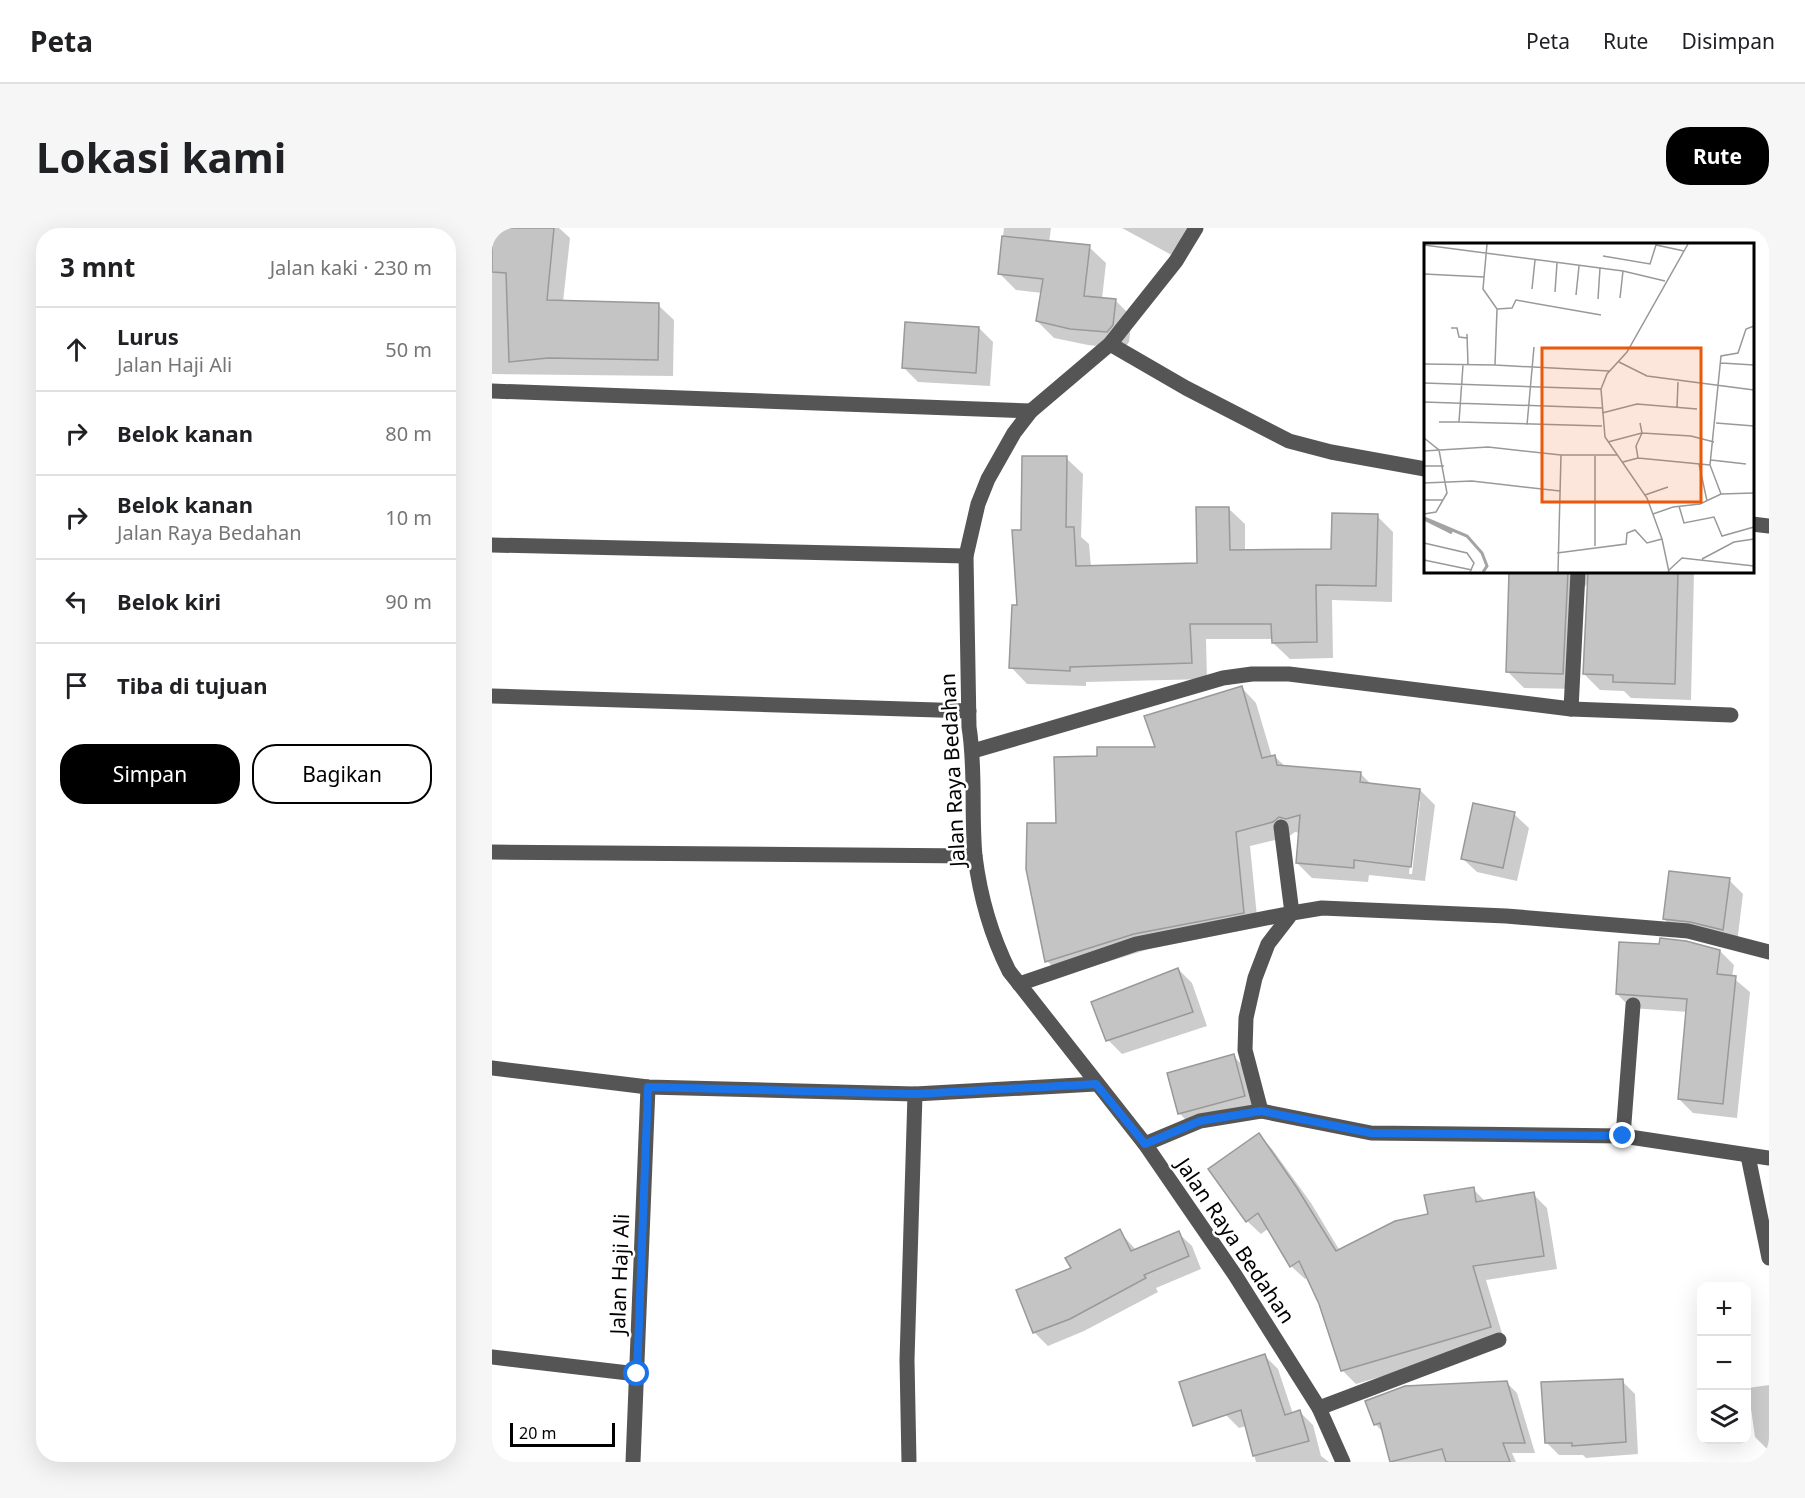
<!DOCTYPE html>
<html lang="id">
<meta charset="utf-8">
<style>
body{margin:0;font-family:"Noto Sans",sans-serif;background:#f6f6f6;color:#202124}
.controls{position:absolute;right:18px;bottom:18px;display:grid;overflow:hidden;border-radius:12px;box-shadow:0 6px 24px #0002}
.controls button{width:54px;height:54px;display:grid;place-items:center;padding:0;border:0;border-bottom:2px solid #e0e0e0;background:#fff;color:#202124;font:30px sans-serif}
.scale{position:absolute;left:18px;bottom:15px;width:105px;box-sizing:border-box;padding-left:6px;border:3px solid #000;border-top:0;font-size:16px;line-height:21px;white-space:nowrap;color:#000;-webkit-text-stroke:4px #fff;paint-order:stroke}
.stop{position:absolute;width:18px;height:18px;margin:-14px;border:4px solid #1a73e8;border-radius:50%;background:#fff}
.stop.end{background:#1a73e8;border-color:#fff;box-shadow:0 2px 6px #0008}
.list{margin:0;padding:0;list-style:none}
h2{display:flex;justify-content:space-between;align-items:center;height:78px;margin:0;padding:0 24px;font-size:26px}
h2 small{font-size:20px;font-weight:400;color:#757577}
.list li{display:grid;grid-template-columns:39px 1fr auto;gap:18px;align-items:center;box-sizing:border-box;height:84px;padding:0 24px;border-top:2px solid #e0e0e0}
.list b{display:block;font-size:22px;white-space:nowrap}
.list p{margin:0;font-size:20px;white-space:nowrap;color:#757577}
.list em{font-size:20px;font-style:normal;color:#757577}
.actions{display:flex;gap:12px;padding:18px 24px}
.actions a{flex:1;padding:14px 0;border:2px solid #000;border-radius:24px;text-align:center;font-size:21px;color:#000}
.actions .main{background:#000;color:#fff}
.icon{flex:none;width:33px;height:33px;fill:none;stroke:currentColor;stroke-width:2;stroke-linecap:round;stroke-linejoin:round}
.map{position:relative;flex:none;width:1277px;height:1234px;overflow:hidden;border-radius:24px}
header{display:flex;align-items:center;gap:36px;box-sizing:border-box;height:84px;padding:0 30px;background:#fff;border-bottom:2px solid #e0e0e0}
header strong{font-size:28px}
nav{display:flex;gap:33px;margin-inline-start:auto;font-size:21px}
.intro{display:flex;align-items:center;justify-content:space-between;box-sizing:border-box;height:144px;padding:0 36px}
h1{margin:0;font-size:42px}
.button{padding:15px 27px;border-radius:24px;background:#000;color:#fff;font-size:21px;font-weight:700}
main{display:flex;gap:36px;padding:0 36px}
aside{flex:1;background:#fff;border-radius:24px;box-shadow:0 6px 24px #0002}
.map>svg:first-child{display:block}
.shadow{fill:#0003;fill-rule:evenodd}
.building{fill:#c4c4c4;stroke:#999;stroke-width:1.5}
.lines{fill:none;stroke-linecap:round;stroke-linejoin:round}
.minor{stroke:#555;stroke-width:15}
.route{stroke:#1a73e8;stroke-width:8}
.labels{text-anchor:middle;stroke-width:5;stroke-linejoin:round;paint-order:stroke}
.street-label{font-size:21px;fill:#000;stroke:#fff}
.inset-river{fill:none;stroke:#a3a3a3;stroke-width:3}
.inset-road{fill:none;stroke:#999;stroke-width:1.5}
.view{fill:#e8590c;fill-opacity:0.15;stroke:#e8590c;stroke-width:3}
.inset-edge{fill:none;stroke:#000;stroke-width:3}
</style>
<header>
<strong>Peta</strong>
<nav><a>Peta</a><a>Rute</a><a>Disimpan</a></nav>
</header>
<div class="intro"><h1>Lokasi kami</h1><a class="button">Rute</a></div>
<main>
<aside>
<h2>3 mnt<small>Jalan kaki · 230 m</small></h2>
<ul class="list">
<li><svg class="icon" aria-label="ahead" viewBox="0 0 24 24"><path d="M12 20V5M6 11l6-6 6 6"/></svg><div><b>Lurus</b><p>Jalan Haji Ali</p></div><em>50 m</em></li>
<li><svg class="icon" aria-label="right" viewBox="0 0 24 24"><path d="M7 20v-9h11M14 6l5 5-5 5"/></svg><div><b>Belok kanan</b></div><em>80 m</em></li>
<li><svg class="icon" aria-label="right" viewBox="0 0 24 24"><path d="M7 20v-9h11M14 6l5 5-5 5"/></svg><div><b>Belok kanan</b><p>Jalan Raya Bedahan</p></div><em>10 m</em></li>
<li><svg class="icon" aria-label="left" viewBox="0 0 24 24"><path d="M17 20v-9H6M10 6l-5 5 5 5"/></svg><div><b>Belok kiri</b></div><em>90 m</em></li>
<li><svg class="icon" aria-label="arrive" viewBox="0 0 24 24"><path d="M6 21V4h12l-3 4 3 4H6"/></svg><div><b>Tiba di tujuan</b></div></li>
</ul>
<div class="actions"><a class="main">Simpan</a><a>Bagikan</a></div>
</aside>
<div class="map">
<svg width="1277" height="1234" viewBox="0 0 1277 1234">
<rect width="100%" height="100%" fill="#fff"/>
<!-- shadow -->
<g class="shadow">
<path d="M0 0H67L78 10 71 74 166 77 182 92 181 148 0 146Z"/>
<path d="M512 0H559L557 15 597 19 614 35 610 71 623 72 640 89 637 114 632 121 596 117 562 110 545 93 550 65 524 62 507 45Z"/>
<path d="M630 0H708L687 31Z"/>
<path d="M487 100 501 114 498 158 426 154 412 140Z"/>
<path d="M574 230 591 246 589 309 597 316 599 339 706 337 736 280 753 296V324L841 323 885 288 901 304 900 374 840 372 841 430 798 431 781 415V411H714L715 451 594 454V458L535 456 519 439 526 379 530 303Z"/>
<path d="M1018 344H1202L1199 472 1139 470 1132 463 1108 462 1092 446 1097 353 1092 360 1087 461 1032 460 1015 443Z"/>
<path d="M750 460 764 475 780 529 782 528 794 539 869 546 879 556 928 562 943 577 933 653 877 647 876 654 820 650 805 635 808 605 803 604 796 609 758 618 766 699 657 721 570 748 555 733 565 597 607 529 665 520ZM925 573H928L920 646H917Z"/>
<path d="M1022 586 1037 600 1025 653 985 644 970 630Z"/>
<path d="M1237 652 1251 666 1245 715 1186 705 1172 691Z"/>
<path d="M1228 723 1242 737 1240 749 1258 764 1245 890 1201 885 1187 871 1196 784 1139 780 1125 766Z"/>
<path d="M686 741 700 755 715 798 630 826 616 812Z"/>
<path d="M741 828 756 842 766 882 701 899 687 885Z"/>
<path d="M767 907 780 921 819 975 848 1023 937 988 981 961 994 974 1041 966 1055 980 1065 1041 994 1052 1012 1112 864 1156 850 1142 829 1076 816 1049 813 1051 799 1038 777 1000 769 1006 755 993Z"/>
<path d="M627 1003 644 1022 686 1005 700 1018 709 1041 664 1060 666 1064 592 1103 556 1118 542 1104 581 1041Z"/>
<path d="M773 1128 786 1141 801 1186 808 1184 821 1197 829 1228 837 1234H764L754 1198 747 1200 734 1187Z"/>
<path d="M1130 1153 1143 1166 1146 1226 1094 1230 1091 1227H1067L1054 1214Z"/>
<path d="M1014 1154 1025 1165 1043 1225H1020L1024 1234H900L892 1205 883 1196Z"/>
<path d="M1277 1157V1223L1263 1209 1256 1160Z"/>
</g>
<!-- building -->
<g class="building">
<path d="M0 0H62L55 72 167 75 166 132 56 130 17 134 14 45 0 44Z"/>
<path d="M510 8 598 17 592 68 624 71 621 97 615 104 578 101 544 93 551 51 506 46Z"/>
<path d="M413 94 487 99 484 145 410 140Z"/>
<path d="M530 228H575L574 299H582L584 338 705 335 704 279H737L738 322 839 321 840 285 886 286 884 358 824 357 825 414 780 415 779 396H698L700 435 578 439V443L517 440 520 377H525L520 302H529Z"/>
<path d="M1017 344H1076L1071 446 1014 444Z"/>
<path d="M1096 344H1186L1183 456 1121 454V447L1091 446Z"/>
<path d="M750 458 770 530 783 527 785 537 869 544 868 554 928 561 919 639 862 632V640L804 635 808 587 794 591 787 589 781 594 744 604 752 685 642 706 553 734 534 641 535 595H564L562 529 605 528V519H663L652 488Z"/>
<path d="M981 575 1023 584 1011 640 969 631Z"/>
<path d="M1177 643 1238 650 1231 702 1198 694 1171 691Z"/>
<path d="M1168 710 1194 713 1228 722 1225 746 1244 748 1231 876 1186 871 1195 771 1124 766 1127 714 1167 716Z"/>
<path d="M686 740 701 784 614 813 599 774Z"/>
<path d="M742 826 753 868 686 886 675 845Z"/>
<path d="M767 905 805 960 844 1023 903 993 936 986 932 967 982 959 984 974 1042 964 1052 1028 981 1038 999 1099 849 1143 827 1076 807 1033 798 1039 766 985 754 994 716 941Z"/>
<path d="M628 1001 639 1023 687 1003 697 1028 652 1047 654 1050 578 1091 541 1105 524 1062 579 1040 573 1030Z"/>
<path d="M773 1126 793 1187 808 1182 817 1213 761 1228 749 1182 701 1198 687 1154Z"/>
<path d="M1131 1151 1134 1214 1080 1218V1215H1053L1049 1154Z"/>
<path d="M1015 1153 1033 1215H1011L1018 1234H954L950 1221 898 1234 888 1195 882 1197 873 1173 913 1158Z"/>
</g>
<g class="lines">
<!-- minor -->
<g class="minor">
<path d="M704 0 684 33 618 116 539 183 522 205 496 251 486 276 474 328 477 499C484 542 479 585 483 628 488 668 499 707 517 743L653 916 743 1047 827 1180 851 1234"/>
<path d="M618 116 694 160 797 213 839 224 933 241"/>
<path d="M0 163 539 183"/>
<path d="M1260 296 1277 298"/>
<path d="M0 317 474 328"/>
<path d="M0 468 477 483"/>
<path d="M1079 481 1086 344"/>
<path d="M481 523 731 450 760 446H797L1079 481 1239 487"/>
<path d="M0 624 483 628"/>
<path d="M527 756 644 716 800 685 789 599"/>
<path d="M0 840 156 859 423 866 604 856"/>
<path d="M769 883 753 822 754 790 763 750 776 716 800 685 830 680 1014 688 1196 703 1277 724"/>
<path d="M1131 908 1141 777"/>
<path d="M653 916 708 893 769 883 879 905 1131 908 1277 930"/>
<path d="M1256 928 1277 1030"/>
<path d="M0 1129 145 1146"/>
<path d="M827 1180 1007 1112"/>
<path d="M141 1234 156 859"/>
<path d="M417 1234 415 1132 423 866"/>
</g>
</g>
<g class="lines">
<!-- route -->
<path class="route" d="M145 1146 156 859 423 866 604 856 653 916 708 893 769 883 879 905 1131 908"/>
</g>
<g class="labels">
<!-- street labels -->
<g class="street-label">
<text transform="translate(461 542) rotate(-93)" y="7">Jalan Raya Bedahan</text>
<text transform="translate(743 1013) rotate(56)" y="7">Jalan Raya Bedahan</text>
<text transform="translate(128 1046) rotate(-88)" y="7">Jalan Haji Ali</text>
</g>
</g>
<!-- overview -->
<g transform="translate(932 15)">
<rect width="330" height="330" fill="#fff"/>
<path class="inset-river" d="M0 275 43 293 58 310 63 323 59 329M0 276 28 290"/>
<path class="inset-road" d="M63 1 59 46 73 66 71 122 185 128M0 2 199 28 241 38M179 13 226 21 232 2 260 8M0 31 60 34M108 46 111 17M131 49 133 20M152 52 155 23M196 55 199 28M174 56 176 25M73 66 88 65 92 57 177 72M27 85H33L35 94 43 95M43 91 44 122M195 119 223 133 330 147M297 120 330 122M0 121 71 122M0 140 177 146M0 159 178 165M253 165 254 139M178 170 213 161 273 166M15 179H35L39 122M35 179 178 183M292 180 330 183M103 182 110 104M0 195 15 207 23 250 12 269 0 271M184 199 218 190 216 180M0 208 64 204 137 212H193M171 213V303M214 215 212 203 218 190 267 193 290 199M287 217 322 221M199 219 214 215 286 222M275 221 283 258M0 223H20M0 240 48 238 136 248M297 251 286 222 297 113 314 110 322 86 330 83M221 252 244 244M0 257H19M255 263 260 280 290 274 298 293 330 284M229 271 249 264 276 261 297 251 330 250M0 300 43 310 50 320 46 329M133 310 202 301 203 290 211 287 223 300 238 296M278 316 310 299 330 296M0 317 48 327M244 328 258 315 330 323M134 329 137 212M245 329 238 296 223 255 181 194 177 146 183 131 203 109 264 1"/>
<path class="view" d="M118 105H277V259H118Z"/>
<rect width="330" height="330" class="inset-edge"/>
</g>
</svg>
<div class="controls">
<button>+</button>
<button>−</button>
<button><svg class="icon" aria-label="layers" viewBox="0 0 24 24"><path d="M12 4l9 5-9 5-9-5zM3 14l9 5 9-5"/></svg></button>
</div>
<div class="scale">20 m</div>
<div class="stop" style="left:145px;top:1146px"></div>
<div class="stop end" style="left:1131px;top:908px"></div>
</div>
</main>
